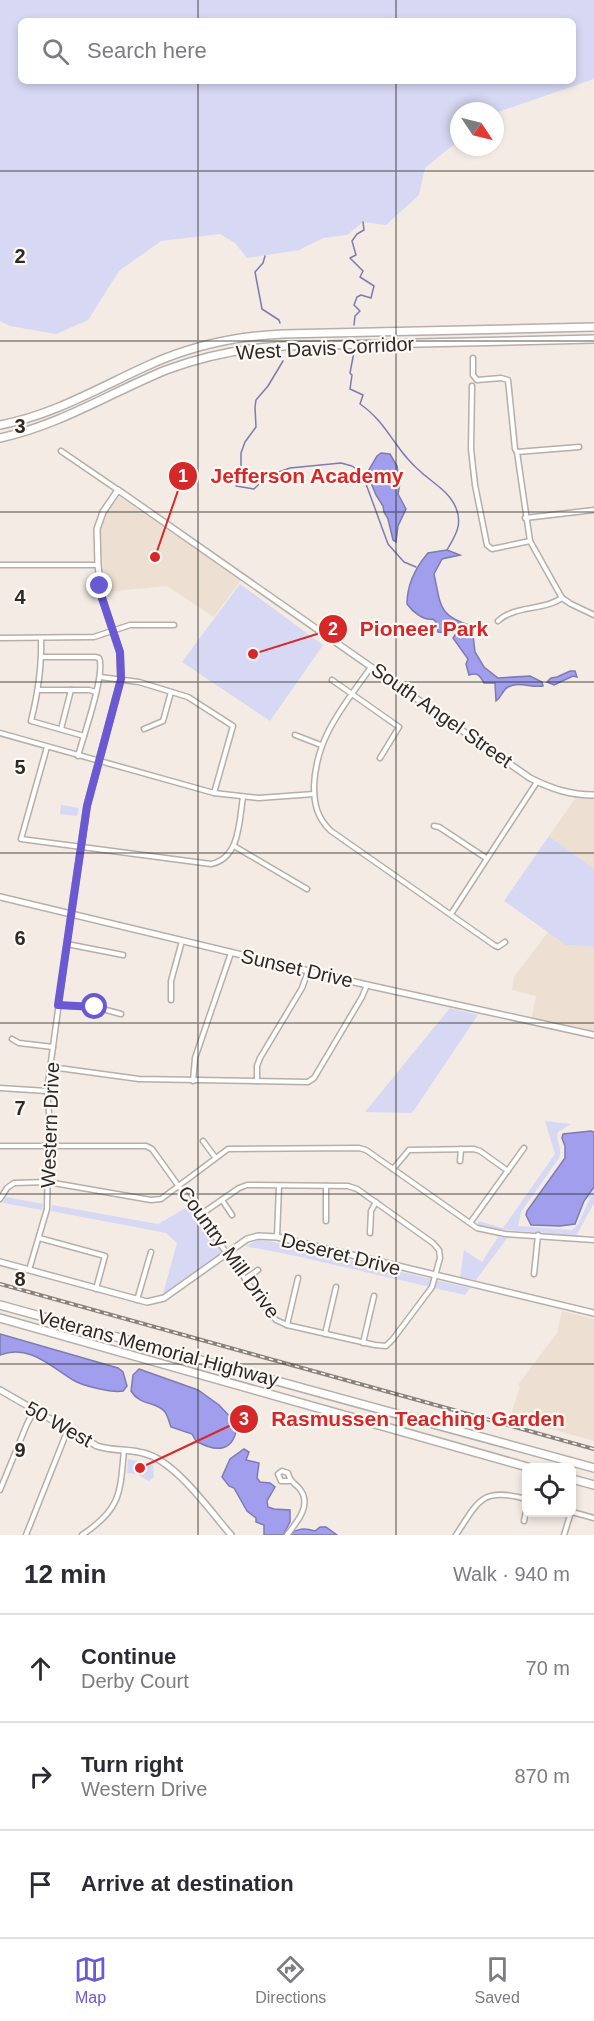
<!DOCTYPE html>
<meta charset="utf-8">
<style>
body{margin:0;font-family:Arial,sans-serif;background:#f7f7f7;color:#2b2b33}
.controls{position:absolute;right:18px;bottom:18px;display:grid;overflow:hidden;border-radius:9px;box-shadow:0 3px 9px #0003}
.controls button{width:54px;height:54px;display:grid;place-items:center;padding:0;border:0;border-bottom:2px solid #e1e1e2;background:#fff;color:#2b2b33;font:30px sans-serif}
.compass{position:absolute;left:450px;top:102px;width:54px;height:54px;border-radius:50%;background:#fff;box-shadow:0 3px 9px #0003;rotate:125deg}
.stop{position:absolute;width:18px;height:18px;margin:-14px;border:4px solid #6a59d3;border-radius:50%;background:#fff}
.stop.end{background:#6a59d3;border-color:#fff;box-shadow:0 2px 6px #0008}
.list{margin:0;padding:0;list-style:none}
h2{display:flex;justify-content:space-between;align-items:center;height:78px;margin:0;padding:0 24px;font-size:26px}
h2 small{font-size:20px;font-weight:400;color:#7c7c81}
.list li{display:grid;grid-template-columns:39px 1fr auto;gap:18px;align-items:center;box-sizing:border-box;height:108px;padding:0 24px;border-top:2px solid #e1e1e2}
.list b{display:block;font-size:22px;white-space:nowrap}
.list p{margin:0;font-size:20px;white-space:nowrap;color:#7c7c81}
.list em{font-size:20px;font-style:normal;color:#7c7c81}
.icon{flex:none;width:33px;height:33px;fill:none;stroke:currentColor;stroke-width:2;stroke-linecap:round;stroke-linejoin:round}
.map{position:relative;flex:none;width:594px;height:1535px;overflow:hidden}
.search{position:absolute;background:#fff;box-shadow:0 3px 9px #0003;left:18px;right:18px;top:18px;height:66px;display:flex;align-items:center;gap:15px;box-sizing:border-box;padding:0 21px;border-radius:9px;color:#7c7c81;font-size:22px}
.sheet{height:402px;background:#fff}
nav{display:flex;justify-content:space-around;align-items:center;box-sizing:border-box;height:84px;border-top:2px solid #e1e1e2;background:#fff;font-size:16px;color:#7c7c81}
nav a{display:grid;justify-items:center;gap:3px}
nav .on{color:#6a59d3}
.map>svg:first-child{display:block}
.built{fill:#eddfd2}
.green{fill:#d7d8f3;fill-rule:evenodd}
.water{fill:#a19eed;stroke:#7e7bb2;stroke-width:1.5}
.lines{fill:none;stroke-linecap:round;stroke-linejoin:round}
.stream{stroke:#7e7bb2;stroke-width:1.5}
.street-casing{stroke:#b6aea7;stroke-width:7}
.secondary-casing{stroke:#b6aea7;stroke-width:8}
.highway-casing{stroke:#b6aea7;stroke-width:10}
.street{stroke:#fff;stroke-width:4}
.secondary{stroke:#fff;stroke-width:5}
.highway{stroke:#fff;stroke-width:7}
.rail-casing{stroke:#88827e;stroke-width:4}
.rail{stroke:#fef9f4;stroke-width:1.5;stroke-dasharray:4.5;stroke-linecap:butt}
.route{stroke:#6a59d3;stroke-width:8}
.grid{fill:none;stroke:#2c2927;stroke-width:1.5;stroke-opacity:0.55}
.labels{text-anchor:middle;stroke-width:4.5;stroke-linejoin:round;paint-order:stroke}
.street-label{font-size:20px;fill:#2c2927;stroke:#fef9f4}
.grid-label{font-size:20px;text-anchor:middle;font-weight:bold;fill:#2c2927;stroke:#fef9f4;stroke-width:4.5;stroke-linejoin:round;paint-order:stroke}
.leader{fill:none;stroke:#d62828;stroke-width:2}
.callout-dot{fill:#d62828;stroke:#fef9f4;stroke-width:2}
.mark-label{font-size:18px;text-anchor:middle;font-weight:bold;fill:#fff}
.callout-label{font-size:21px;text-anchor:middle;font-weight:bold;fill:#d62828;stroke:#fef9f4;stroke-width:4.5;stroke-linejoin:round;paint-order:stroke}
</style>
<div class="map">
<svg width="594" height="1535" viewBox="0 0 594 1535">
<rect width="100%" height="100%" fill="#f3ebe4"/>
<!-- built -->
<g class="built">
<path d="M119 497 241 580 214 617 167 586 104 592 101 528 104 516Z"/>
<path d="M575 799H594V869L549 836Z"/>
<path d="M549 931 566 945 594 947V1034L531 1021 536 996 512 990 514 977Z"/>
<path d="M562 1311 594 1319V1441L510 1417 520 1387 518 1385 557 1333Z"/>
</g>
<!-- green -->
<g class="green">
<path d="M0 0H594V79L495 113V111H459V140L425 168 419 195 386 225 363 222 347 235 323 238 299 250 247 258 235 243 220 234 161 241 119 271 88 320 56 334 10 326 0 321ZM21 21H573V81H21Z"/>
<path d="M240 584 323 645 270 721 182 662Z"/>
<path d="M61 805 79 808 77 816 60 814Z"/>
<path d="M549 836 594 869V947L566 945 504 901Z"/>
<path d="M450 1008 478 1015 412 1113 365 1112Z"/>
<path d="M545 1121 571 1124 558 1132C555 1141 563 1148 559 1158L521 1212 518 1226 572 1230 578 1224 590 1198 587 1197 594 1187V1203L576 1236 485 1228 478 1225V1221L503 1228 555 1154Z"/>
<path d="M6 1197 43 1204 42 1210 3 1203Z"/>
<path d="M52 1205 158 1224 189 1206 221 1251V1253L163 1294 177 1243 166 1233 51 1211Z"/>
<path d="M498 1237 507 1238 476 1280 460 1277 464 1250 482 1262Z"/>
<path d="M258 1240 269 1241 470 1288 465 1295 296 1256 245 1246Z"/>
<path d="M128 1459 153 1465 154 1477 149 1481 136 1474 127 1473Z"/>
</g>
<!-- water -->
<g class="water">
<path d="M381 453 390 454 397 466 400 483 398 494 406 509 398 526 396 542 393 540 388 519 384 512 383 506 376 495 367 473 377 456Z"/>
<path d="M447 550 460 555 442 559 434 574C441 606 438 616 472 626L475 652 484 667 498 678 530 676 542 682 543 686C531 688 519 681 508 687 502 690 502 697 496 701L495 683H484C480 676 478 672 469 675L466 664 468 659 453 638 459 629 458 626 455 625 449 633 438 632 436 622 433 619C423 621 412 611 407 604 407 584 416 567 428 553Z"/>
<path d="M570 671H575L577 677 573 676 554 685 547 682 551 678 557 677Z"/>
<path d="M591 1131 594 1132V1187L584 1201 575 1224 560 1226 531 1225 526 1215 527 1211 565 1158V1146L562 1138 563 1134Z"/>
<path d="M0 1334 118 1368 123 1372 127 1386 123 1391C112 1393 83 1386 73 1380 50 1366 29 1344 0 1355Z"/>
<path d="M139 1369 198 1390 219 1405 237 1424C235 1452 217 1453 196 1441L192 1434 171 1427C169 1422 168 1416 165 1412 156 1401 140 1406 131 1391L133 1375Z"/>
<path d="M244 1449 249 1452 246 1460 259 1463 257 1478 260 1482 270 1483 275 1487 267 1501 268 1507 274 1509 290 1510V1522L283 1535H264V1525L256 1522V1518L247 1511 234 1488 229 1486 222 1477 230 1459Z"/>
<path d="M320 1527H326L337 1535H289C297 1528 305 1528 315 1531Z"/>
</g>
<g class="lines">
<!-- stream -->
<g class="stream">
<path d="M265 256 263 263 255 272 262 309 279 320 280 323"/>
<path d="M354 325 355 316 360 311 354 305 357 297 361 295 371 298 374 286 360 277 363 271 350 258 356 255 352 241 357 234 364 230 363 222"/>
<path d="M354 352 350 373 352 375 350 389 363 395 360 404C388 423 395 451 421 472 434 484 449 491 456 508 463 525 455 536 447 550"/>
<path d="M283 361 268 386 256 400 255 407 256 427 245 442 241 453V470L236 486 254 489 267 476 290 468 341 463 352 466 362 473 388 544 404 562 416 567"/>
</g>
<!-- street casing -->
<g class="street-casing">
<g id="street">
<path d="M473 358V375L477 380 501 378 508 380 515 449 517 452 530 541 562 598 571 604 594 615"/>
<path d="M472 386 471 449 475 485 487 545 492 549 530 541"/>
<path d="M61 451 118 490"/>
<path d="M517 452 579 447"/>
<path d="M525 518 594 510"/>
<path d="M0 565H98"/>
<path d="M498 621C515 605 543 611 562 598"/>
<path d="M0 638 94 637 130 625H174"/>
<path d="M41 638C42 667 38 693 31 721L84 736"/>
<path d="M42 657H95L99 658C106 673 83 737 78 756"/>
<path d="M371 667C344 706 316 736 314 786 314 804 317 818 331 831L494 945 498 947 505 942"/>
<path d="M100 677 139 682 188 697 233 726 214 793"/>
<path d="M332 680 399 727 380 758"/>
<path d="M39 690H89L96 692"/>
<path d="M61 729 71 690"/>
<path d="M144 729 163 721 171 692"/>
<path d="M0 733 214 793 259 798 314 794"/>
<path d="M295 735 321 745"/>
<path d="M47 747 21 839 211 864C240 858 239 822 243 797"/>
<path d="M434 826 439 827 486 858"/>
<path d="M234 846 307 889"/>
<path d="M451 914 537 782"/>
<path d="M67 944 123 955"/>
<path d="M171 1000V981L182 941"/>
<path d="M58 1005 95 1007 121 1014"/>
<path d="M12 1039 19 1043 53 1047"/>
<path d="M51 1067 139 1079 308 1082 314 1078 362 997 367 985"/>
<path d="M193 1081 195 1058 231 953"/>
<path d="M257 1081V1066L260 1058 302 988 308 971"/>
<path d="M0 1088 47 1091"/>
<path d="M203 1141 215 1157"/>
<path d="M0 1146H146L152 1149 269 1312 276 1320 287 1325 375 1345 386 1346 393 1339 432 1287 440 1258 439 1250 433 1243 357 1189 348 1186 247 1185 239 1188 200 1215"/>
<path d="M460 1161 461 1149"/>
<path d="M393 1169 409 1150 474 1149 480 1151 508 1171"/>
<path d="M0 1199 7 1188 14 1183 48 1182 151 1200 161 1199 228 1149 359 1148 366 1150 477 1228 505 1234 594 1240"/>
<path d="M222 1200 232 1215"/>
<path d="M326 1221V1186"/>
<path d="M470 1223 524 1148"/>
<path d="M370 1233 371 1211 376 1202"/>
<path d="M277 1237 279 1186"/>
<path d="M39 1238 105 1256 96 1289"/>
<path d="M29 1270 47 1209 49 1113 47 1091 71 914"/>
<path d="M534 1274 538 1235"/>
<path d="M245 1279 258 1270"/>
<path d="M137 1300 151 1252"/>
<path d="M287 1325 298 1278"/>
<path d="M325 1334 336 1287"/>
<path d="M363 1343 374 1296"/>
<path d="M0 1490 27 1424 34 1411"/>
<path d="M572 1512 594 1518"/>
<path d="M524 1521 526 1511"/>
<path d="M26 1535 68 1429"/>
<path d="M82 1535C121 1509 120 1494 124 1450"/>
<path d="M287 1535C297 1522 313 1504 299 1488 293 1482 290 1481 288 1473L282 1471 278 1474 281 1481H290"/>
<path d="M456 1535C479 1500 482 1487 526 1499"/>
<path d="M564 1535 571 1512"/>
</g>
</g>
<!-- secondary casing -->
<g class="secondary-casing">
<g id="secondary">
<path d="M0 897 367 985 594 1035"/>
<path d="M71 914 87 806 121 679 120 653 102 598 98 565 97 529 103 512 118 490 530 778C552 789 570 795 594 795"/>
<path d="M0 1262 147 1302 164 1298 247 1239 258 1236 277 1237 594 1313"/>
<path d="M0 1390 97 1446C112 1451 128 1449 143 1453 175 1460 210 1511 231 1535"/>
</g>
</g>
<!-- highway casing -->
<g class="highway-casing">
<g id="highway">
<path d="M0 425C54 415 100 387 149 365 191 346 237 336 283 334L594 327"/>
<path d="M0 438C60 425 110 393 166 370 204 356 243 348 283 346L594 339"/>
<path d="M0 1305 594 1468"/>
<path d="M0 1318 531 1468"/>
<path d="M572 1479 594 1485"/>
</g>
</g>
<!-- street -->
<use href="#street" class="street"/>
<!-- secondary -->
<use href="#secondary" class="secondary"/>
<!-- highway -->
<use href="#highway" class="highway"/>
<!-- rail casing -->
<g class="rail-casing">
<path id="rail" d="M0 1284 594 1449"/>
</g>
<!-- rail -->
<use href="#rail" class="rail"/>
</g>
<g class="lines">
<!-- route -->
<path class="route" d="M95 1007 58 1005 87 806 121 679 120 652 102 598 100 586"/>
</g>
<!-- grid -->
<path class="grid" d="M198 0V21M396 0V21M198 81V1535M396 81V1535M0 171H594M0 341H594M0 512H594M0 682H594M0 853H594M0 1023H594M0 1194H594M0 1364H594"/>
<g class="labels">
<!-- street labels -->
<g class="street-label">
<text transform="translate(325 348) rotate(-3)" y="7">West Davis Corridor</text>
<text transform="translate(442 715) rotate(35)" y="7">South Angel Street</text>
<text transform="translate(297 968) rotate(13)" y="7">Sunset Drive</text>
<text transform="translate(50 1125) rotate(-88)" y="7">Western Drive</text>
<text transform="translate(229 1252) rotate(54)" y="7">Country Mill Drive</text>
<text transform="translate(341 1254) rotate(14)" y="7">Deseret Drive</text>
<text transform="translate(158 1348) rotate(15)" y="7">Veterans Memorial Highway</text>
<text transform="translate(59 1424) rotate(29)" y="7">50 West</text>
</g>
</g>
<g class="grid-label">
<text x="20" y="263">2</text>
<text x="20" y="433">3</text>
<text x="20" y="604">4</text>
<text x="20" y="774">5</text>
<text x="20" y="945">6</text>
<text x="20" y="1115">7</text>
<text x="20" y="1286">8</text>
<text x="20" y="1457">9</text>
</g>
<!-- callouts -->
<path class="leader" d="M155 557L183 476M253 654L333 629M140 1468L244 1419"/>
<g class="callout-dot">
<circle cx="155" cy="557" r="6"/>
<circle cx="253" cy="654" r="6"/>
<circle cx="140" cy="1468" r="6"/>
<circle cx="183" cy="476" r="15"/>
<circle cx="333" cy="629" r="15"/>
<circle cx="244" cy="1419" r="15"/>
</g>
<g class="mark-label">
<text x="183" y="482">1</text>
<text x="333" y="635">2</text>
<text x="244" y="1425">3</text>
</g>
<g class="callout-label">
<text x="307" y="483">Jefferson Academy</text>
<text x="424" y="636">Pioneer Park</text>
<text x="418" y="1426">Rasmussen Teaching Garden</text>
</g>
</svg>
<div class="controls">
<button><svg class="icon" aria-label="locate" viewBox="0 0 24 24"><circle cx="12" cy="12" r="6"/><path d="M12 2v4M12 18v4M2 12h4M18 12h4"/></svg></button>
</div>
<svg class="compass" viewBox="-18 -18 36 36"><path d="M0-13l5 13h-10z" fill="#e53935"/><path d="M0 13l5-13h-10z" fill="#7c7c81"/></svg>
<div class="stop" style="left:95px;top:1007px"></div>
<div class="stop end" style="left:100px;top:586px"></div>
<div class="search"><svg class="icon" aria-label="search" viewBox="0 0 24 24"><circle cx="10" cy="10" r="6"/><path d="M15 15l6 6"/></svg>Search here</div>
</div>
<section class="sheet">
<h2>12 min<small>Walk · 940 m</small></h2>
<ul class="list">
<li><svg class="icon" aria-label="ahead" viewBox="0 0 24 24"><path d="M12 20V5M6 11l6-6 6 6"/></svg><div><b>Continue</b><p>Derby Court</p></div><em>70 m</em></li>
<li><svg class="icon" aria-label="right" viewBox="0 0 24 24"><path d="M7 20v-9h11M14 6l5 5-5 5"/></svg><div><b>Turn right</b><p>Western Drive</p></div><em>870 m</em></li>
<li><svg class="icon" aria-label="arrive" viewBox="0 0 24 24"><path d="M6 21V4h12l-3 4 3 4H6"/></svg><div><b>Arrive at destination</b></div></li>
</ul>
</section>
<nav>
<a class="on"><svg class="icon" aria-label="map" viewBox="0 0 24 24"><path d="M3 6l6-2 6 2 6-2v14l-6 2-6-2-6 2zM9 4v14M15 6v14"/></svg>Map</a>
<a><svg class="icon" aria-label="directions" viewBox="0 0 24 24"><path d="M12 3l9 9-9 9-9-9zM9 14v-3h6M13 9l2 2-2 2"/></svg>Directions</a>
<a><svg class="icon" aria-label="saved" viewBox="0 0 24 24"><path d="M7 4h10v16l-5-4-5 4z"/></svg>Saved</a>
</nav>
